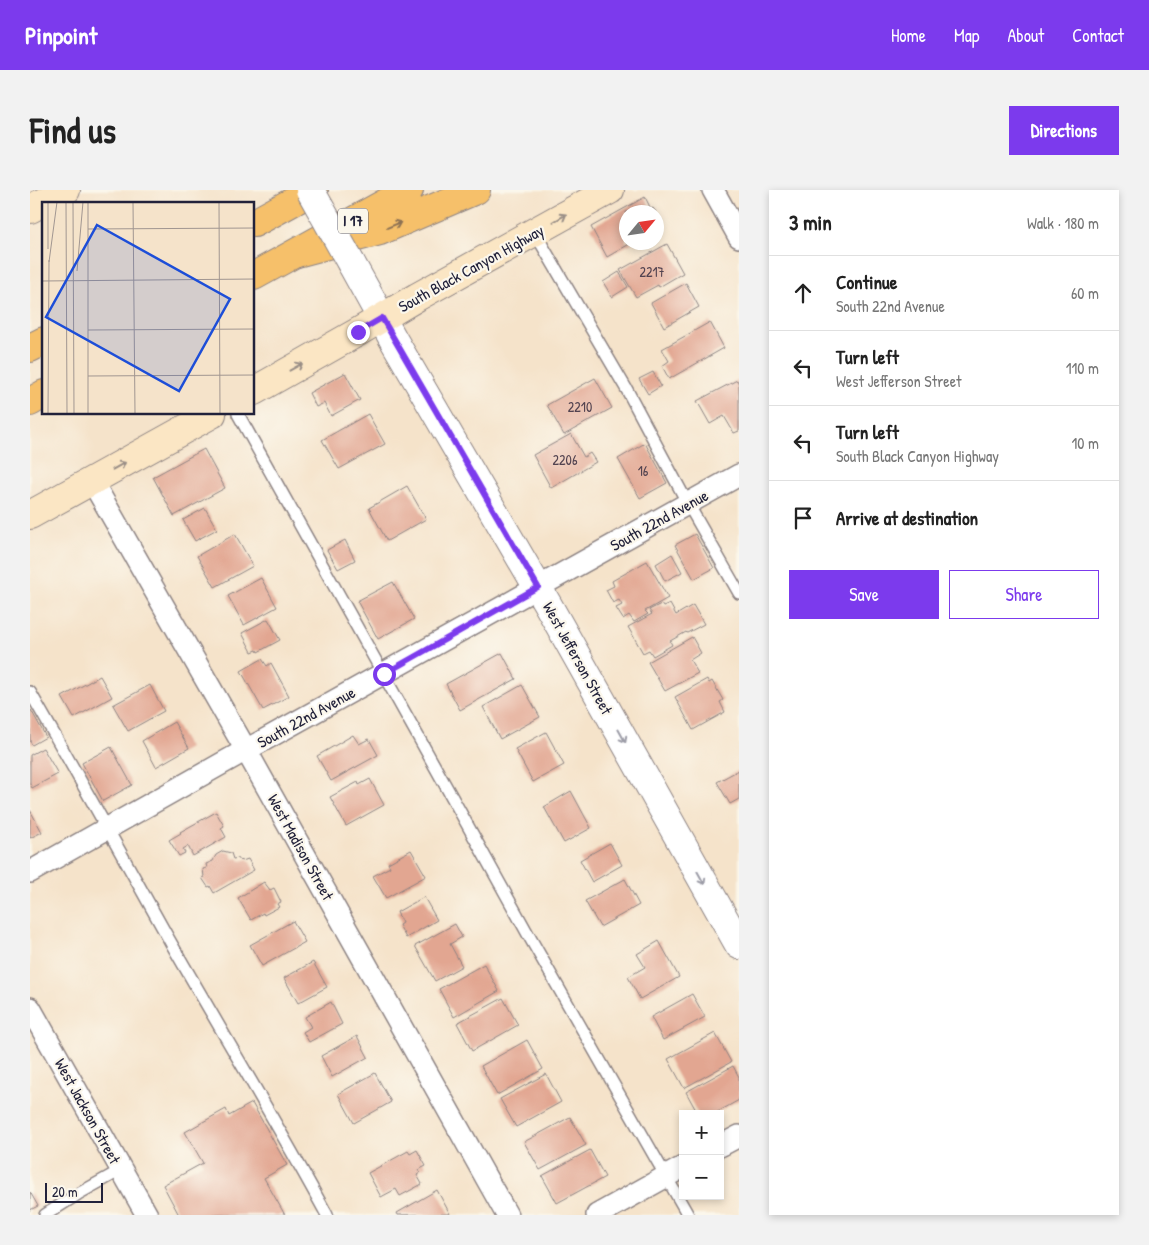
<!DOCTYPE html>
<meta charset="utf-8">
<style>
body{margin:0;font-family:"Patrick Hand",sans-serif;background:#f2f2f2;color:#222}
.controls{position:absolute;right:15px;bottom:15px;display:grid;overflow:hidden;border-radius:0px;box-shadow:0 2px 8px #0003}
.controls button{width:45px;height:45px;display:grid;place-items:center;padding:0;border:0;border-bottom:1px solid #e0e0e0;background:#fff;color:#222;font:25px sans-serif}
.compass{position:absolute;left:589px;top:15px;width:45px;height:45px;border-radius:50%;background:#fff;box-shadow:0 2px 8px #0003;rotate:61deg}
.scale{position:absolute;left:15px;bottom:12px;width:58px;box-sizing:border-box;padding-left:5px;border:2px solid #22223b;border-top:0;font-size:14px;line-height:18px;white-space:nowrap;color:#22223b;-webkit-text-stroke:4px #fbf7ec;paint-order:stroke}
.stop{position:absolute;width:15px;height:15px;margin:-11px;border:4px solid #7c3aed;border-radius:50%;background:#fff}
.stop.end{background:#7c3aed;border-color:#fff;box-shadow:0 1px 5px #0008}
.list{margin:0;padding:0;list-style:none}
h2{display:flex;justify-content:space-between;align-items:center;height:65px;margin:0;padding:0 20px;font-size:21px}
h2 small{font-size:16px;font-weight:400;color:#767676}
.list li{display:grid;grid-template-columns:32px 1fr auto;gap:15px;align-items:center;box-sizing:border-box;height:75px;padding:0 20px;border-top:1px solid #e0e0e0}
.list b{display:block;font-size:19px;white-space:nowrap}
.list p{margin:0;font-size:16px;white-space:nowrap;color:#767676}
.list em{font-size:16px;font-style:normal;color:#767676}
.actions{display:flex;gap:10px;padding:15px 20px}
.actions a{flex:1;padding:11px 0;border:1px solid #7c3aed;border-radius:0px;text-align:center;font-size:18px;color:#7c3aed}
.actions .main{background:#7c3aed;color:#fff}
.icon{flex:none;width:28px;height:28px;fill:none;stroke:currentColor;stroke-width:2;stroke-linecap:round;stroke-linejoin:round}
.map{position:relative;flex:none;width:709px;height:1025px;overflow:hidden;border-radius:0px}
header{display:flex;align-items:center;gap:30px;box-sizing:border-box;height:70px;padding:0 25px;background:#7c3aed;color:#fff}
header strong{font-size:24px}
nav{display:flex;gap:28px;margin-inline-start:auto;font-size:18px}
.intro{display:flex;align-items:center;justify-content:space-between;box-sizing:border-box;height:120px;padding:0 30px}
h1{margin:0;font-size:35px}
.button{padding:12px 22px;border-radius:0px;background:#7c3aed;color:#fff;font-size:18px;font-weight:700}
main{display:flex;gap:30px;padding:0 30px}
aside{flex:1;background:#fff;border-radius:0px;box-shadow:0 2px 8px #0003}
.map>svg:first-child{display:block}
.building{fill:#e2a691}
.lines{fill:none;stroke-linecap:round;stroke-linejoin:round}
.service-casing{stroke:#8c8282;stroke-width:14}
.minor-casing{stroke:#8c8282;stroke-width:24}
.tertiary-casing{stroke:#8c8282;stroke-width:30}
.secondary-casing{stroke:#8c8282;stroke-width:30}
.motorway-casing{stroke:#8c8282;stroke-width:30}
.service{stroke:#fff;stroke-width:11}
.minor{stroke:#fff;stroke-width:21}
.tertiary{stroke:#fff;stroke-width:28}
.secondary{stroke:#fbe6c4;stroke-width:28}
.motorway{stroke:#f6c06b;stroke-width:28}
.tertiary-bridge-casing{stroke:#8c8282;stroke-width:30;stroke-linecap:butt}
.tertiary-bridge{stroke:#fff;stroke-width:28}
.oneway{stroke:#998e86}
.oneway2{stroke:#8c7153}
.oneway3{stroke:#9c9ca7}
.route{stroke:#7c3aed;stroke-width:6}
.labels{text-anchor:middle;stroke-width:4.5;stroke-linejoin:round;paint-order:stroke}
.number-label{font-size:14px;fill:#524350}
.shield{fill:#fbf7ec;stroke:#636270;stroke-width:1}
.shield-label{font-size:15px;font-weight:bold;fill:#22223b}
.street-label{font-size:16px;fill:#22223b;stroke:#fbf7ec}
.inset-road{fill:none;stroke:#a19691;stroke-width:1}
.view{fill:#1d4ed8;fill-opacity:0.15;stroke:#1d4ed8;stroke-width:2.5}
.inset-edge{fill:none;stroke:#22223b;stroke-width:2.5}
</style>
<header>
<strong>Pinpoint</strong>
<nav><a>Home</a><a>Map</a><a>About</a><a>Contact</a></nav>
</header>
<div class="intro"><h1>Find us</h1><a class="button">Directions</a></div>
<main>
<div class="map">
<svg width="709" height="1025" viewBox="0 0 709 1025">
<rect width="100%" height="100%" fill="#fbf7ec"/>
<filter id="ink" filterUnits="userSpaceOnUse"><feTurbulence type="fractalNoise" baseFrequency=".02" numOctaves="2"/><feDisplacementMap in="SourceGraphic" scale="10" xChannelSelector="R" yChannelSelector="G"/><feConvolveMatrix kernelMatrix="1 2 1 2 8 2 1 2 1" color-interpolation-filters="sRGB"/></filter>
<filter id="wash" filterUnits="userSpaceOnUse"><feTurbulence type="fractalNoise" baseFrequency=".0096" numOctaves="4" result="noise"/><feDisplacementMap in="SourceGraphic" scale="20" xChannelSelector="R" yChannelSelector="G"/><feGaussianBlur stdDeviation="1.12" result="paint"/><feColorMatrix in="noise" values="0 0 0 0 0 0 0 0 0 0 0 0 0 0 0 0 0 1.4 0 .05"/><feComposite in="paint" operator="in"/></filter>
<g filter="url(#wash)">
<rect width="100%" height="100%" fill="#f5e3ca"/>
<g id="blocks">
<!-- building -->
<g class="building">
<path d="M615 7 621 19 623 18 626 22H596V52H603L577 67 561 37Z"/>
<path d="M637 54 653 83 629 97 628 95 606 107 590 80Z"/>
<path d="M589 82 598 97 582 107 573 92Z"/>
<path d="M656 93 669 117 634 137 621 113Z"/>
<path d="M680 132 694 158 639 189 632 176 639 171 632 159Z"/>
<path d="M623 182 631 196 618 204 609 189Z"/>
<path d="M315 183 330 210 301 226 294 213 286 217 279 203Z"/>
<path d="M565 188 582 218 534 245 517 215Z"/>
<path d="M707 190 709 194V241L704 243 694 226 680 234 667 211Z"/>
<path d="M338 224 355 254 309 279 292 250Z"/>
<path d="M541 244 554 267 560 263 566 272 521 298 503 265Z"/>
<path d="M615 253 637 293 610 308 588 269Z"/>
<path d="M174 259 195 298 144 326 123 287Z"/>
<path d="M377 296 396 329 357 351 339 318Z"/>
<path d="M175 318 187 339 165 351 153 330Z"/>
<path d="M205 344 223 376 185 397 167 366Z"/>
<path d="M665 344 684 378 664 389 645 355Z"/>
<path d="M315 350 325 370 308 379 297 360Z"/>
<path d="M642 364 652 382 635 391 626 374Z"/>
<path d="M617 371 638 408 615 421 618 424 604 432 599 425 593 429 586 418 592 415 589 410 583 413 576 400 584 396 582 391Z"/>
<path d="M231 388 247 417 214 435 198 406Z"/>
<path d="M363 392 384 429 348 449 327 411Z"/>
<path d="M631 414 633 417 640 414 646 425 663 415 674 434 657 443 656 442 640 451 642 455 623 466 619 460 613 463 598 437 622 424 619 420Z"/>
<path d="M238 429 250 450 228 462 227 460 222 462 212 443Z"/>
<path d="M662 447 671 463 660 470 668 483 635 501 618 472Z"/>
<path d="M472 463 486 489 430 520 416 494Z"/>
<path d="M232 469 237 476 241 473 259 506 233 520 211 481Z"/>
<path d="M70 486 82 507 44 528 32 507Z"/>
<path d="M677 489 679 493 682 491 693 510 690 512 695 522 663 540 645 507Z"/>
<path d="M120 495 134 521 98 541 83 515Z"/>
<path d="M492 495 510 527 470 549 453 517Z"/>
<path d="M0 520H1L16 547 2 555 0 551Z"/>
<path d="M144 532 159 558 126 577 112 551Z"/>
<path d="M516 542 534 575 503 592 485 559Z"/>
<path d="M323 545 329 554 339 549 348 565 301 591 287 566Z"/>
<path d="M81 557 102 595 73 611 52 573Z"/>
<path d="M13 558 28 584 2 598 0 594V565Z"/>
<path d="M709 580V609L700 614 687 592Z"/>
<path d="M340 589 354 615 316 636 300 607 328 592 329 595Z"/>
<path d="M541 601 561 638 534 653 514 617Z"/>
<path d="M0 620 12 642 0 648Z"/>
<path d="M186 622 194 636 191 638 196 647 163 666 158 656 153 659 155 663 149 666 139 650 151 643 150 642Z"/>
<path d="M580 653 592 675 562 692 550 670Z"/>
<path d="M381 660 396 686 356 708 343 686 360 677 358 673Z"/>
<path d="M193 661 201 663 203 669 208 668 210 671 211 670 212 671 218 669 224 680 184 703 180 696 178 697 172 688 174 687 173 679 177 678 176 674 183 671 186 665Z"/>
<path d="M595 689 609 715 570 737 555 711Z"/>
<path d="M234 692 240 700 244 698 251 712 247 714 249 717 234 725 233 723 221 730 208 708Z"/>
<path d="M394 707 407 730 376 748 369 735 372 733 367 722Z"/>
<path d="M263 731 275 752 232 776 220 755Z"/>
<path d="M425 734 432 747 420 754 432 776 405 791 385 756Z"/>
<path d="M629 751 649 787 610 809 598 787 615 777 607 764Z"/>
<path d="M283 772 297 797 268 813 254 788Z"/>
<path d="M454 774 469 801 424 827 409 799Z"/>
<path d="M662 804 675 827 633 850 621 827Z"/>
<path d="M473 808 488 835 442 861 427 833Z"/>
<path d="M301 812 312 834 279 852 273 842 281 837 275 827Z"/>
<path d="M685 843 701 872 654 898 638 869Z"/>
<path d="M327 846 338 867 302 887 291 866Z"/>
<path d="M497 850 513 879 467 905 451 876Z"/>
<path d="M703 876 709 887V910L684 924H668L656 902Z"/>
<path d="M345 883 361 912 324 933 308 904Z"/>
<path d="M516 884 531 912 486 937 470 909Z"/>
<path d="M222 913 257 975 234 988 255 1025H149L133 995 173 973 155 942 196 919 199 926Z"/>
<path d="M540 927 556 955 510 980 494 952Z"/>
<path d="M387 960 396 976 388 980 390 983 387 985 392 994 370 1006 366 999 351 1007 338 983 378 961 380 964Z"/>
<path d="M560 960 575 987 527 1013 512 986Z"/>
<path d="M407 1000 420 1024 368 1025 367 1023Z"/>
<path d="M0 1002 8 1016 0 1020Z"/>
</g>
</g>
</g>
<g filter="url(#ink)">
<use href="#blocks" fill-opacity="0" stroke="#8c8282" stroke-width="1"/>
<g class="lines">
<!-- service casing -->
<g class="service-casing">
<g id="service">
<path d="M505 43 597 200 658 314 709 403"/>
<path d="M208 224 418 600 499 746 658 1025"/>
<path d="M0 502C48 585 94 669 141 753 193 844 247 933 297 1025"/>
<path d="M15 1025 48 1004 91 980"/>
</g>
</g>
<!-- minor casing -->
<g class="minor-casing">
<g id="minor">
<path d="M683 0 709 47"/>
<path d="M62 291 216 560 477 1025"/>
<path d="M0 682 191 574 709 285"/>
<path d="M0 818 117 1025"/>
<path d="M690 956 709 946"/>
<path d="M567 1025 653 977"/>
</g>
</g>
<!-- tertiary casing -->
<g class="tertiary-casing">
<path id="tertiary" d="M321 73 363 149 518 415 709 755"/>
</g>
<!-- secondary casing -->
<g class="secondary-casing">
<g id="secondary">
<path d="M0 19 36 0"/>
<path d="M224 201 328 142 387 107 580 0"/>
<path d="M0 325 182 224"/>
</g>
</g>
<!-- motorway casing -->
<g class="motorway-casing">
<g id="motorway">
<path d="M224 33 284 0"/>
<path d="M267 63 350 41 446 0"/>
<path d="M224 86 379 0"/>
<path d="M0 158 14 151"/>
<path d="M0 212 14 204"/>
</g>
</g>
<!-- service -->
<use href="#service" class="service"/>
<!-- minor -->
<use href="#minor" class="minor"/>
<!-- tertiary -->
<use href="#tertiary" class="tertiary"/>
<!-- secondary -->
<use href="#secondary" class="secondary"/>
<!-- motorway -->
<use href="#motorway" class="motorway"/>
<!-- tertiary-bridge casing -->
<g class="tertiary-bridge-casing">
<path id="tertiary-bridge" d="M280 0 321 73"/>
</g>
<!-- tertiary-bridge -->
<use href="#tertiary-bridge" class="tertiary-bridge"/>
</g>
<!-- one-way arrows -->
<defs><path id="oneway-shaft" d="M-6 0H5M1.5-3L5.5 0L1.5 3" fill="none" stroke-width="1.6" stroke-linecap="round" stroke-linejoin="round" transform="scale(1.25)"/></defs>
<g class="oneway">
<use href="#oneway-shaft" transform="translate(530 28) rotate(-30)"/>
<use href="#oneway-shaft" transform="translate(266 177) rotate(-29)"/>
<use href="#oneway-shaft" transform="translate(89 276) rotate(-29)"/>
</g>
<use class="oneway2" href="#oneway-shaft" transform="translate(364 35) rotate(-23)"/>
<g class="oneway3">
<use href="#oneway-shaft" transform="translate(592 546) rotate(61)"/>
<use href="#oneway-shaft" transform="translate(671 688) rotate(61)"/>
</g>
</g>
<g class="lines" filter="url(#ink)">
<!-- route -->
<path class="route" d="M328 142 352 128 508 397 354 484"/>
</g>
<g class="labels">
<!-- number labels -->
<g class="number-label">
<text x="622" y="87">2217</text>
<text x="550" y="222">2210</text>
<text x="535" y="275">2206</text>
<text x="613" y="286">16</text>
</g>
<!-- shield labels -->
<rect class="shield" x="308" y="18.5" width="30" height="25" rx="4"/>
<g class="shield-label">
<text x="323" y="36">I 17</text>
</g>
<!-- street labels -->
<g class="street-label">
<text transform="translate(441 78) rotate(-29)" y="6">South Black Canyon Highway</text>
<text transform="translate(629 330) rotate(-29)" y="6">South 22nd Avenue</text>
<text transform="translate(548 468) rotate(61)" y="6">West Jefferson Street</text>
<text transform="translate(276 527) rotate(-29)" y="6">South 22nd Avenue</text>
<text transform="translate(271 657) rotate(61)" y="6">West Madison Street</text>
<text transform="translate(58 921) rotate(61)" y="6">West Jackson Street</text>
</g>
</g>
<!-- overview -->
<g transform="translate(12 12)">
<rect width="212" height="212" fill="#f5e3ca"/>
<path class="inset-road" d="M6 0V47M24 0 25 212M31 0 32 212M46 0V212M91 0 93 212M177 0 178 212M46 27 213 26M7 60 15 0M35 69 41 0M0 79 213 77M46 128 213 127M46 174 213 173M6 212 7 58"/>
<path class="view" d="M55 23 188 97 137 189 4 115Z"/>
<rect width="212" height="212" class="inset-edge"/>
</g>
</svg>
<div class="controls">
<button>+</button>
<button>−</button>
</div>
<svg class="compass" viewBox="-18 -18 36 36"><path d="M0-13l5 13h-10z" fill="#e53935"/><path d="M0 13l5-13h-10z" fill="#767676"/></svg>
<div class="scale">20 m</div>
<div class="stop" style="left:354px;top:484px"></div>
<div class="stop end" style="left:328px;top:142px"></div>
</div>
<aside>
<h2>3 min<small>Walk · 180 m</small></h2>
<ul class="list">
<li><svg class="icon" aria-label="ahead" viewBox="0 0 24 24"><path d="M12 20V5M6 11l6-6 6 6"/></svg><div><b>Continue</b><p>South 22nd Avenue</p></div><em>60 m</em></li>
<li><svg class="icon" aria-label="left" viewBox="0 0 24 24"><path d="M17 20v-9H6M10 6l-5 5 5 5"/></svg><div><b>Turn left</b><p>West Jefferson Street</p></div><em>110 m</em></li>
<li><svg class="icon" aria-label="left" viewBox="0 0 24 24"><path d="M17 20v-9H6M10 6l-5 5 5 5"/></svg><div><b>Turn left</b><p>South Black Canyon Highway</p></div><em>10 m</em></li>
<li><svg class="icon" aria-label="arrive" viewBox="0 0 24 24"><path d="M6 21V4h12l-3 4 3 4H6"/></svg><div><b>Arrive at destination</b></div></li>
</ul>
<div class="actions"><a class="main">Save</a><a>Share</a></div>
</aside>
</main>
